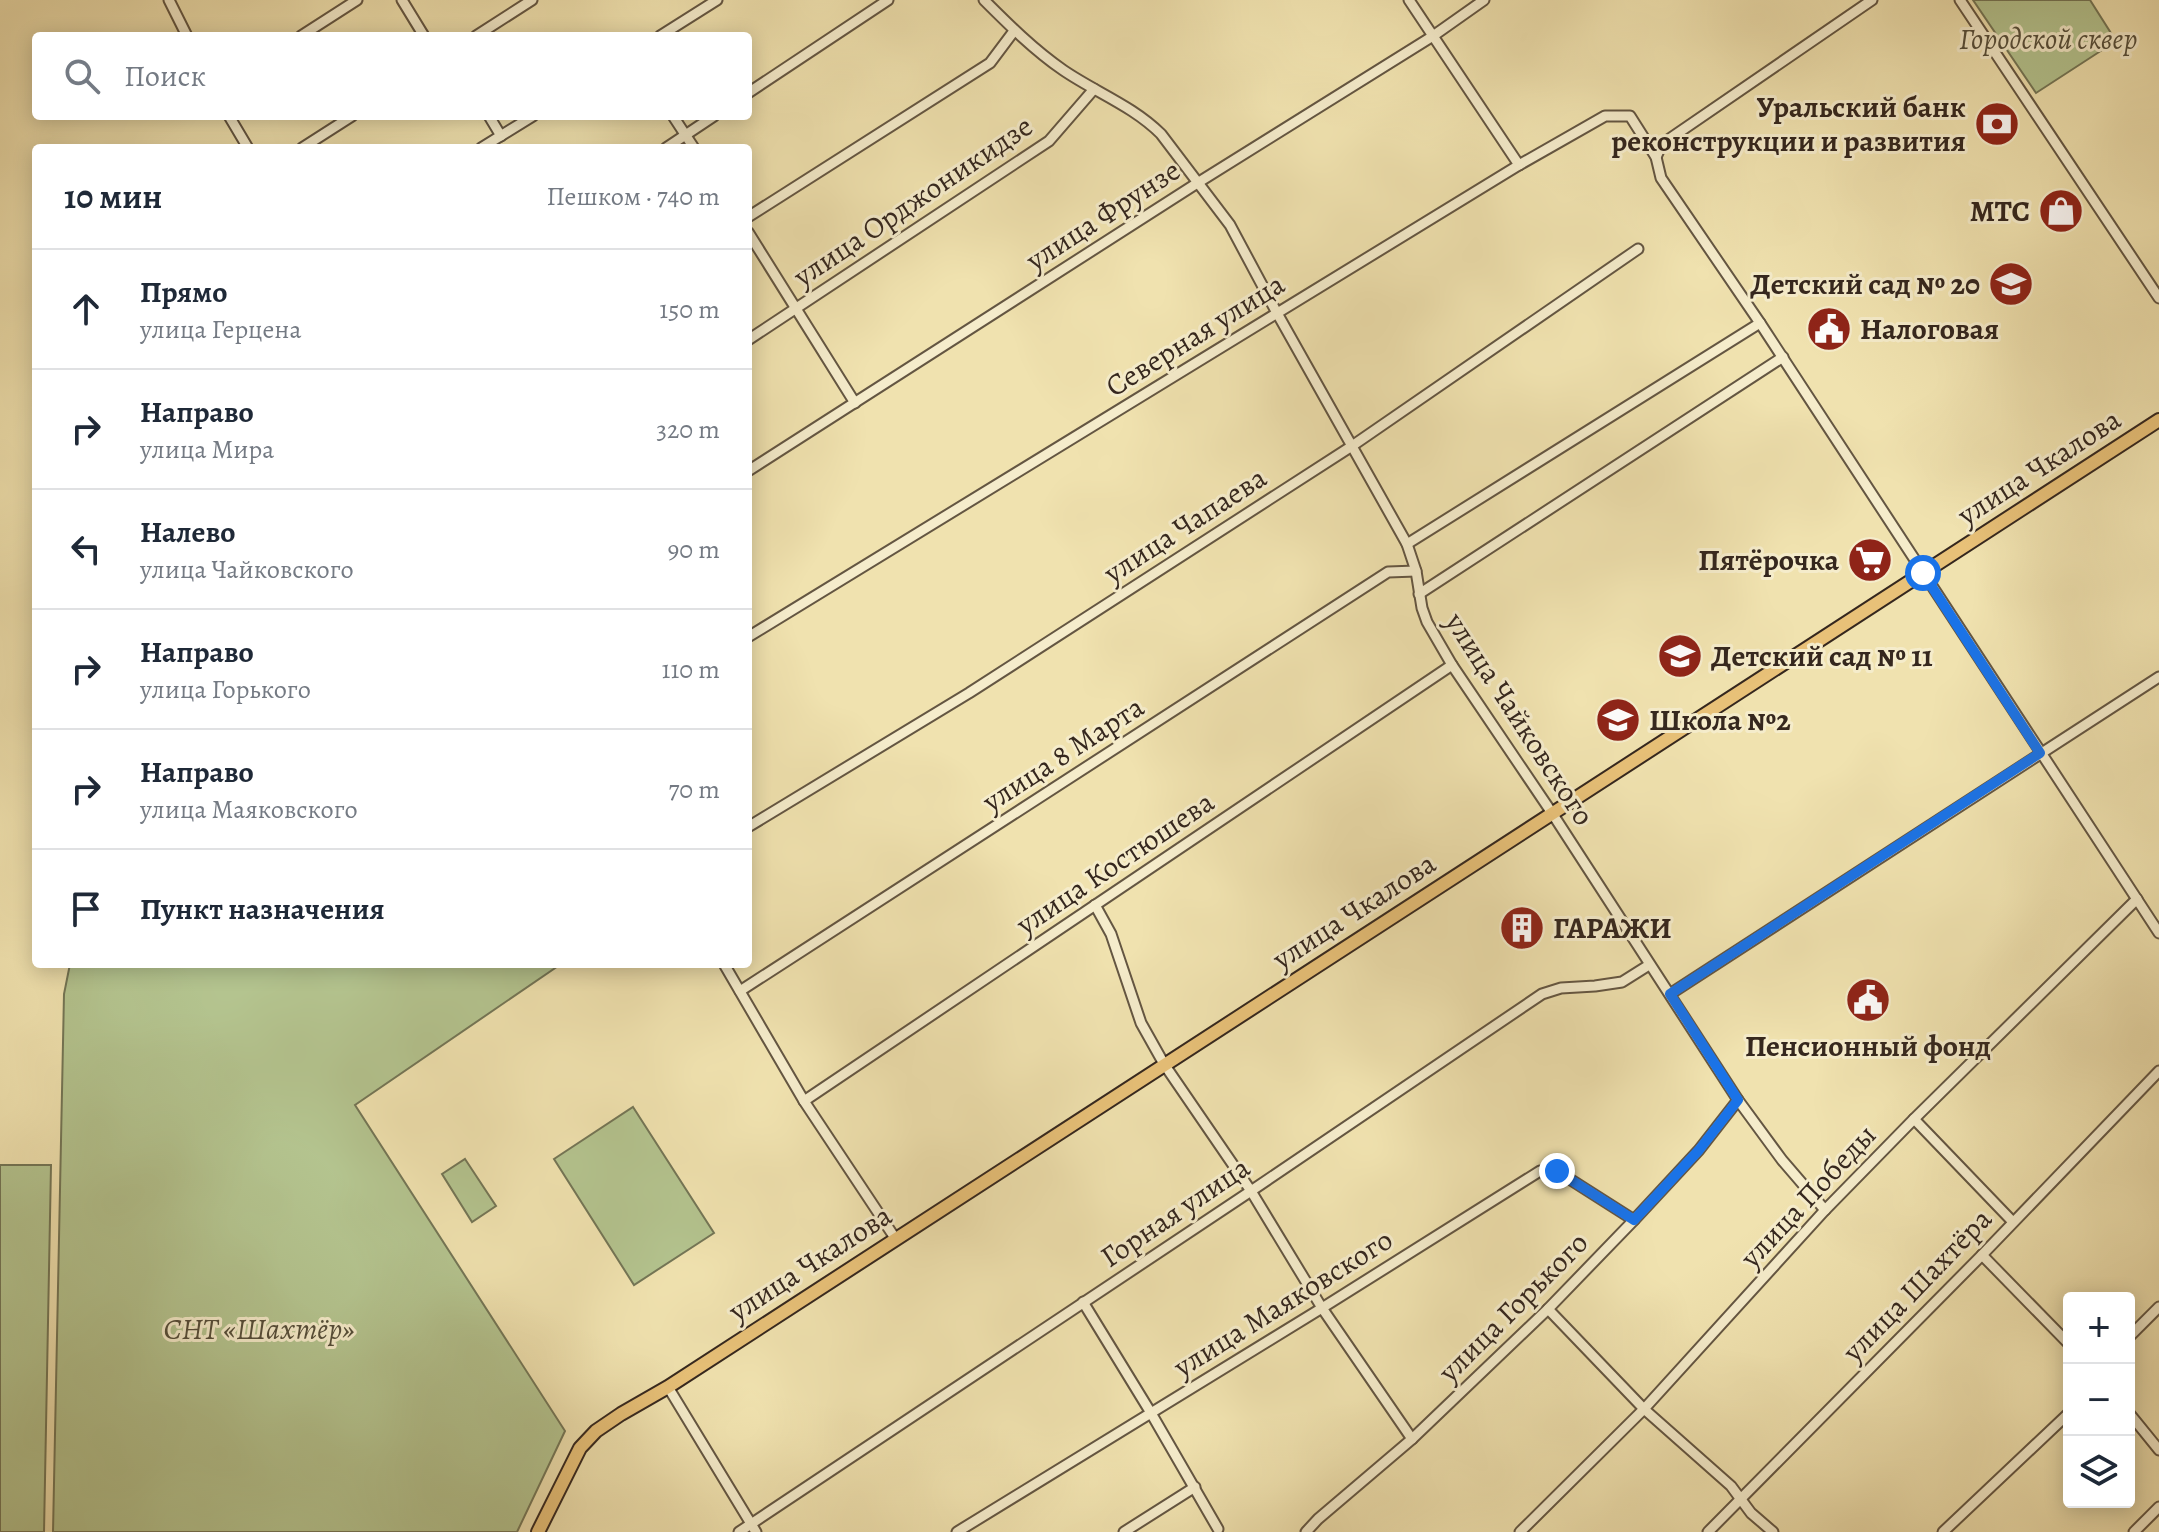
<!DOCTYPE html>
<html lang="ru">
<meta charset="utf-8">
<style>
body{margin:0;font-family:Alegreya,serif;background:#f2f2f3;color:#1f2937}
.controls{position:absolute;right:24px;bottom:24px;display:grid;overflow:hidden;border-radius:8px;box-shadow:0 4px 20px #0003}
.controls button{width:72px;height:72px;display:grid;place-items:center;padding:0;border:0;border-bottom:2px solid #e0e1e3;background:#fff;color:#1f2937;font:40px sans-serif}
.stop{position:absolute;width:24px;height:24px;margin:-18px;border:6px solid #1a73e8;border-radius:50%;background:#fff}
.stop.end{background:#1a73e8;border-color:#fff;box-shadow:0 2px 8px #0008}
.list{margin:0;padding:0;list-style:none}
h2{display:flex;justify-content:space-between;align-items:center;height:104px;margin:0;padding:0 32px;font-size:34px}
h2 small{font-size:26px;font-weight:400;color:#747a83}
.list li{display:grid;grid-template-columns:52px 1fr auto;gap:24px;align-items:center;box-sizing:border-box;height:120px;padding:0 32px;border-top:2px solid #e0e1e3}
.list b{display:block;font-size:30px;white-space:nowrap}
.list p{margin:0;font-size:26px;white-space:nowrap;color:#747a83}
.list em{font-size:26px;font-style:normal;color:#747a83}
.icon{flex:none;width:44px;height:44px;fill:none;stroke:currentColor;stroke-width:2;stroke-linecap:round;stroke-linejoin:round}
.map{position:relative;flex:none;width:2159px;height:1532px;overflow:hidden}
.search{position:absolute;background:#fff;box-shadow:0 4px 20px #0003;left:32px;top:32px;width:720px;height:88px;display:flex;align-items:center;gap:20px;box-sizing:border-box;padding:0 28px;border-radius:8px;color:#747a83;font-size:30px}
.panel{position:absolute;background:#fff;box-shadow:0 4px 20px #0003;left:32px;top:144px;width:720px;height:824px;border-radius:8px}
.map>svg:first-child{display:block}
.green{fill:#b4c48f;stroke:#747656;stroke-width:2}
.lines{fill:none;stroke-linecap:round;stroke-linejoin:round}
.minor-casing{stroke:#645642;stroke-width:13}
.major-casing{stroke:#35271e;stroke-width:16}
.minor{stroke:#f5eccb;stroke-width:9}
.major{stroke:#e8c178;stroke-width:12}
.route{stroke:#1a73e8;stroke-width:10}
.labels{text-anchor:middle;stroke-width:6;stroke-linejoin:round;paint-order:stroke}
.park-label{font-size:30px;font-style:italic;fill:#554e3a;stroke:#f5eccb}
.poi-label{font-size:30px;font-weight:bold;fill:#35271e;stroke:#f5eccb;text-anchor:end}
.street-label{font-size:30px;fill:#35271e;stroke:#f5eccb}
</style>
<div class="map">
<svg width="2159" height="1532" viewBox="0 0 2159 1532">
<rect width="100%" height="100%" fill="#f0e2af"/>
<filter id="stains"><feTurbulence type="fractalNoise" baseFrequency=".0025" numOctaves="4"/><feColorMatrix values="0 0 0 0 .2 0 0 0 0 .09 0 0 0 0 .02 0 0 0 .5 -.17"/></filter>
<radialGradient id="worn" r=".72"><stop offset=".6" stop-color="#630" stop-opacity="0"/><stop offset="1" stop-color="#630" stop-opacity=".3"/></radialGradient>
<!-- green -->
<g class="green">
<path d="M1973 0H2090L2116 41 2036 93Z"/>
<path d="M70 964H561L355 1105 565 1431 517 1532H53L64 994Z"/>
<path d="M633 1107 714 1233 634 1285 554 1159Z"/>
<path d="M465 1159 496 1206 472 1222 442 1174Z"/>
<path d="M0 1165H51L44 1532H0Z"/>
</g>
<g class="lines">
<!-- minor casing -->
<g class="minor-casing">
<g id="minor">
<path d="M169 0 187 36"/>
<path d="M402 0 424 36"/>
<path d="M984 0C1009 25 1034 50 1063 70 1095 92 1133 106 1161 134L1230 225 1277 313 1407 544 1416 571 1422 608 1427 622 1452 665 1552 813 1738 1100 1782 1160 1825 1210"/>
<path d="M1409 0 1519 165"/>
<path d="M1960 0 2159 298"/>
<path d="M301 36 357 0"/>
<path d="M476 36 532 0"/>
<path d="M660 36 717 0"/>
<path d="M748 93 888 0"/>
<path d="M229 116 248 148"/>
<path d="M489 116 501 136"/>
<path d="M673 116 694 148"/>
<path d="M302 148 352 116"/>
<path d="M481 148 533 116"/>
<path d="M666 148 714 116"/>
<path d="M1656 157 1662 144 1872 0"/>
<path d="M748 217 990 63 1014 31"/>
<path d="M748 232 855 403"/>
<path d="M748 340 1049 141 1094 89"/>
<path d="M748 471 1199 182 1433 36 1484 0"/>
<path d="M1407 544 1760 323"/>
<path d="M1419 594 1783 357"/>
<path d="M748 637 1519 165 1605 116H1630L1656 157 1661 178 1760 323 2159 933"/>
<path d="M748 827 969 693 1352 446 1638 249"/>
<path d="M1095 905 1111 934 1141 1023 1164 1064 1251 1191 1322 1308 1412 1439"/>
<path d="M724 964 804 1101 895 1238"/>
<path d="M740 991 1388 572 1416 571"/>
<path d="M1670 994 2159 677"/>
<path d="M804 1101 1452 665"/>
<path d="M1914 1119 2013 1222"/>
<path d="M1982 1255 2069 1344"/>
<path d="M1083 1302 1151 1413 1218 1529"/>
<path d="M1548 1309 1644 1409 1731 1486 1751 1513 1773 1532"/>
<path d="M2129 1337 2159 1307"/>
<path d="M668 1387 756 1532"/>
<path d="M2129 1413 2159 1450"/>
<path d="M739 1532 1251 1191 1542 994 1561 988 1595 986 1622 982 1649 965"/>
<path d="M957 1532 1322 1308 1540 1171H1557L1634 1220"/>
<path d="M1124 1532 1195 1487"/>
<path d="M1306 1532 1318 1519 1412 1439 1548 1309 1634 1220 1699 1150 1738 1100"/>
<path d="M1520 1532 1644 1409 1825 1210 1914 1119 2137 899"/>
<path d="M1708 1532 1982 1255 2159 1071"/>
<path d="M1943 1532 2069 1413"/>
<path d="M2134 1532 2159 1507"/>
</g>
</g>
<!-- major casing -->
<g class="major-casing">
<path id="major" d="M538 1532 580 1448 596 1431 621 1414 668 1387 2159 420"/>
</g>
<!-- minor -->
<use href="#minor" class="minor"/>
<!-- major -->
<use href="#major" class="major"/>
</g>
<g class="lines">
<!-- route -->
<path class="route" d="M1557 1171 1634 1220 1699 1150 1738 1100 1670 994 2040 753 1923 573"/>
</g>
<!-- icons -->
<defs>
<g id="bank-disc" transform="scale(2.3)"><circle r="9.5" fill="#8f2418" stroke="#f5eccb"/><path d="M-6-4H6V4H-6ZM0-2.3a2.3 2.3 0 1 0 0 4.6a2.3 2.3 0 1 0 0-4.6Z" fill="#fff"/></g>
<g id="shop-disc" transform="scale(2.3)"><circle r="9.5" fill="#8f2418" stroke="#f5eccb"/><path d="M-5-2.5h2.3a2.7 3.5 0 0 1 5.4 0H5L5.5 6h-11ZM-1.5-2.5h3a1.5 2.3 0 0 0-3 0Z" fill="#fff"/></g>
<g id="school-disc" transform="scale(2.3)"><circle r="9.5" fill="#8f2418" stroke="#f5eccb"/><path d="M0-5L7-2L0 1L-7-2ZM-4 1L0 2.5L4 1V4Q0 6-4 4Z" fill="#fff"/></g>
<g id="civic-disc" transform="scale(2.3)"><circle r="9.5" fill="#8f2418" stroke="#f5eccb"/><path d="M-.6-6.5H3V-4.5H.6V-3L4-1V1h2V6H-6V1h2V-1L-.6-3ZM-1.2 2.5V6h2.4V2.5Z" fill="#fff"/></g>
<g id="supermarket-disc" transform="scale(2.3)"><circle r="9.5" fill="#8f2418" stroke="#f5eccb"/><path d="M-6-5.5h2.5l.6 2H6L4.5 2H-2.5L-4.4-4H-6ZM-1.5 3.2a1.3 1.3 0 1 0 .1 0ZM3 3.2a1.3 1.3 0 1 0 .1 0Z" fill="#fff"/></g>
<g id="building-disc" transform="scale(2.3)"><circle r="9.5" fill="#8f2418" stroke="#f5eccb"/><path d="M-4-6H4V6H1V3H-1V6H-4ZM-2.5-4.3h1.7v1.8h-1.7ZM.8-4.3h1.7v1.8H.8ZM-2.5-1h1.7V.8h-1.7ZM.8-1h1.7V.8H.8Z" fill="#fff"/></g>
</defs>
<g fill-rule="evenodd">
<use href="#bank-disc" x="1997" y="124"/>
<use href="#shop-disc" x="2061" y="211"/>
<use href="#school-disc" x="2011" y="284"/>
<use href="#civic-disc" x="1829" y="329"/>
<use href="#supermarket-disc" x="1870" y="560"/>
<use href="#school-disc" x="1680" y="656"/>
<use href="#school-disc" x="1618" y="720"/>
<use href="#building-disc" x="1522" y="928"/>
<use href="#civic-disc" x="1868" y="1000"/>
</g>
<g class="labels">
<!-- park labels -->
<g class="park-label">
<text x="2048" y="49">Городской сквер</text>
<text x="259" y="1339">СНТ «Шахтёр»</text>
</g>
<!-- poi labels -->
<g class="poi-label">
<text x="1966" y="117">Уральский банк<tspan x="1966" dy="34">реконструкции и развития</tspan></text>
<text x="2030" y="221">МТС</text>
<text x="1980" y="294">Детский сад № 20</text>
<text x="1860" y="339" text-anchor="start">Налоговая</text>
<text x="1839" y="570">Пятёрочка</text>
<text x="1711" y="666" text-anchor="start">Детский сад № 11</text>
<text x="1649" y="730" text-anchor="start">Школа №2</text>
<text x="1553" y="938" text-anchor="start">ГАРАЖИ</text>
<text x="1868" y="1056" text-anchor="middle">Пенсионный фонд</text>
</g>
<!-- street labels -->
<g class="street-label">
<text transform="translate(913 201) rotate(-34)" y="10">улица Орджоникидзе</text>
<text transform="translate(1103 215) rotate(-33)" y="10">улица Фрунзе</text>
<text transform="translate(1195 335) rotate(-32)" y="10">Северная улица</text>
<text transform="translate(2039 467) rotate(-33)" y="10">улица Чкалова</text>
<text transform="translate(1185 525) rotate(-33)" y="10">улица Чапаева</text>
<text transform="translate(1520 719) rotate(57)" y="10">улица Чайковского</text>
<text transform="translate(1063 754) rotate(-33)" y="10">улица 8 Марта</text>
<text transform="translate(1115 863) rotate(-34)" y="10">улица Костюшева</text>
<text transform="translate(1354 911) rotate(-33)" y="10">улица Чкалова</text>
<text transform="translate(1808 1196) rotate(-47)" y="10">улица Победы</text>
<text transform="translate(1175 1212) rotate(-34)" y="10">Горная улица</text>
<text transform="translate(810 1263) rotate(-33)" y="10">улица Чкалова</text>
<text transform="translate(1917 1285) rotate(-46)" y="10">улица Шахтёра</text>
<text transform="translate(1283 1303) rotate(-32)" y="10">улица Маяковского</text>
<text transform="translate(1513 1307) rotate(-45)" y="10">улица Горького</text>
</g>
</g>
<rect width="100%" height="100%" filter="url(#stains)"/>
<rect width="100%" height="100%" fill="url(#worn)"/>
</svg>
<div class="controls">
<button>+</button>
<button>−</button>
<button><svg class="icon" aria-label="layers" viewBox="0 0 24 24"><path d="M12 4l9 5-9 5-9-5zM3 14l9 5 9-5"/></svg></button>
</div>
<div class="stop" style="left:1923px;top:573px"></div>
<div class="stop end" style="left:1557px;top:1171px"></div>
<div class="search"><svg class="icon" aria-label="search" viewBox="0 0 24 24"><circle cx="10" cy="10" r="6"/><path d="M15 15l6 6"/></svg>Поиск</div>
<section class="panel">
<h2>10 мин<small>Пешком · 740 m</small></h2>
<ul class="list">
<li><svg class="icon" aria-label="ahead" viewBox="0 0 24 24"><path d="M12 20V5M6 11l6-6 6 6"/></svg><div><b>Прямо</b><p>улица Герцена</p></div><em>150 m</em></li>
<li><svg class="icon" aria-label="right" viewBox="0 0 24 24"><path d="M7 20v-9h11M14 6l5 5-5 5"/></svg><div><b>Направо</b><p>улица Мира</p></div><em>320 m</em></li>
<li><svg class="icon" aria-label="left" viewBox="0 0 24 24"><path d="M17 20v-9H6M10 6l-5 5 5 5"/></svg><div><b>Налево</b><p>улица Чайковского</p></div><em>90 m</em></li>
<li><svg class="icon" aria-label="right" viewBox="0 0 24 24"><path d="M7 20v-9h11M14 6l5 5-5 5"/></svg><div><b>Направо</b><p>улица Горького</p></div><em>110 m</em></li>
<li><svg class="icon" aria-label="right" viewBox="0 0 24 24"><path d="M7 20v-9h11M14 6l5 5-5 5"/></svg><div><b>Направо</b><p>улица Маяковского</p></div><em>70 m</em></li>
<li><svg class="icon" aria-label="arrive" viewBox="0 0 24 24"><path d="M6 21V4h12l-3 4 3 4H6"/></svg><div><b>Пункт назначения</b></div></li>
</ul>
</section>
</div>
